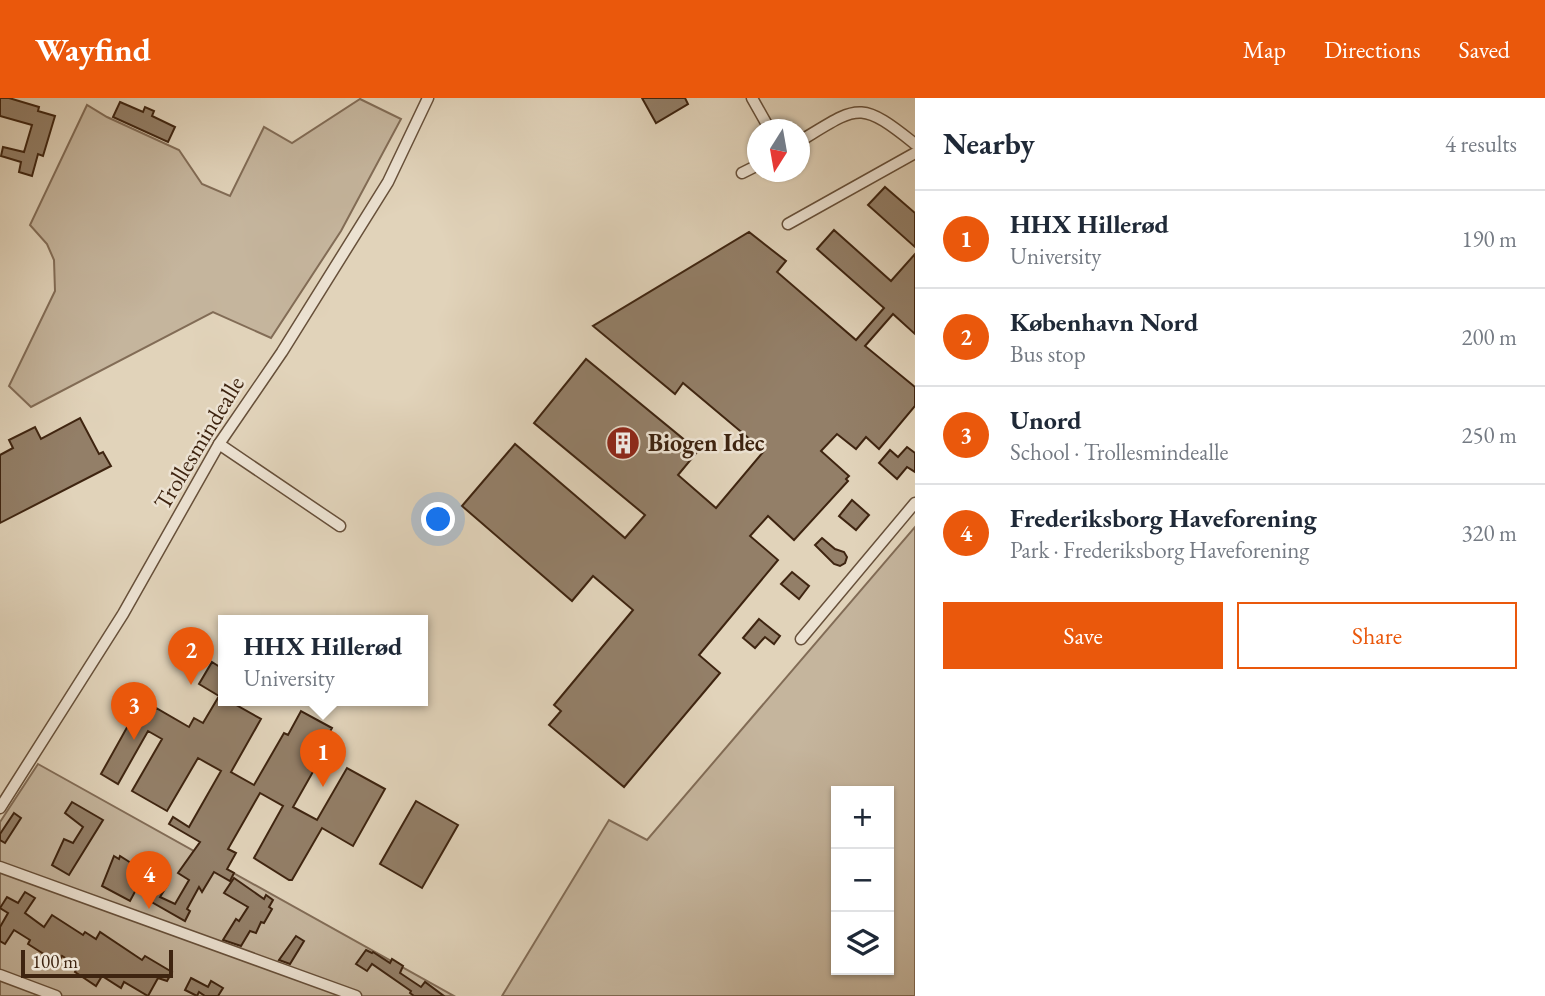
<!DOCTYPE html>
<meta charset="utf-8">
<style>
body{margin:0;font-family:"EB Garamond",serif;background:#f2f2f3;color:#1f2937}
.controls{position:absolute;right:21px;bottom:21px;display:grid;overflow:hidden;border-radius:0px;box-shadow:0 2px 5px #0004}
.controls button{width:63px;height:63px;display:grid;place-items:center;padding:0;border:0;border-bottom:2px solid #e0e1e3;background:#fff;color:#1f2937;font:35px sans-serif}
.compass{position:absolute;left:747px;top:21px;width:63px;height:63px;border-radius:50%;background:#fff;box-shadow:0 2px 5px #0004;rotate:191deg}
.scale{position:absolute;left:21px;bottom:18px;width:152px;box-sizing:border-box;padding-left:7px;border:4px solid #3e2410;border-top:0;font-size:19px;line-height:24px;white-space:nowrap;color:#3e2410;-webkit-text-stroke:5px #ece2d2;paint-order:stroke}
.you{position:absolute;left:439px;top:422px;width:24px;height:24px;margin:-18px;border:5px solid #fff;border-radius:50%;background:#1a73e8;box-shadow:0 0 0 10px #1a73e833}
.badge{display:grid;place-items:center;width:46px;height:46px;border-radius:50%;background:#ea580c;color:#fff;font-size:23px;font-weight:700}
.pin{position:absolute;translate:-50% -58px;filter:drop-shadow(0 2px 4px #0008)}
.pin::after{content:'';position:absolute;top:37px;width:24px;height:21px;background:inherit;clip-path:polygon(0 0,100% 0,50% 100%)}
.popup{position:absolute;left:218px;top:517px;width:210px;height:91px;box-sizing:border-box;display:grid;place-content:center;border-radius:0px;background:#fff;filter:drop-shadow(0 2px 5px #0005);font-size:23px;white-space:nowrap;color:#747a83}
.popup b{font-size:26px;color:#1f2937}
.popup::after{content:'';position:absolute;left:50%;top:100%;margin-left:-14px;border:14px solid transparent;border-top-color:#fff}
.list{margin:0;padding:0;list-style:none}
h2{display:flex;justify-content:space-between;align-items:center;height:91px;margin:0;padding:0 28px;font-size:30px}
h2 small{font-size:23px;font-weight:400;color:#747a83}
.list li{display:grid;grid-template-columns:46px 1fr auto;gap:21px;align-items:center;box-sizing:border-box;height:98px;padding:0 28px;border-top:2px solid #e0e1e3}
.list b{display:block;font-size:26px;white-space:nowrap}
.list p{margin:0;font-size:23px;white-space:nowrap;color:#747a83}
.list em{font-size:23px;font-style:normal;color:#747a83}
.actions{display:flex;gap:14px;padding:21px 28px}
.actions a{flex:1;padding:16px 0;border:2px solid #ea580c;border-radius:0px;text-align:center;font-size:24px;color:#ea580c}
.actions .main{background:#ea580c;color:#fff}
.icon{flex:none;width:38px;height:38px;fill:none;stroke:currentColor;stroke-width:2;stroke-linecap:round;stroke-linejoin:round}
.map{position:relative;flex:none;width:915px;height:898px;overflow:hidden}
header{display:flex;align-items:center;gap:42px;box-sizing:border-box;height:98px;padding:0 35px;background:#ea580c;color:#fff}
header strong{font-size:33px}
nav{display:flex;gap:38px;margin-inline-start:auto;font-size:24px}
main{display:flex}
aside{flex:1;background:#fff}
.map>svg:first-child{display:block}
.green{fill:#c5b59d;stroke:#826c56;stroke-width:2;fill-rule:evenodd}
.building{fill:#937f68;stroke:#3e2410;stroke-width:2}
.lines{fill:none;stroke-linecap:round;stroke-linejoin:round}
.minor-casing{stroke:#67503a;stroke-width:13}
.minor{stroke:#ece2d2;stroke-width:10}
.labels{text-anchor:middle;stroke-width:5;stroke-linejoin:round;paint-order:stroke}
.street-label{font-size:24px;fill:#3e2410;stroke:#ece2d2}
.poi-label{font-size:24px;font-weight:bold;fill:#3e2410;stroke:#ece2d2;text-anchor:start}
</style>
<header>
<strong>Wayfind</strong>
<nav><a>Map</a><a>Directions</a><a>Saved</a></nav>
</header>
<main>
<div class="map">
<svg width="915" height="898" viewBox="0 0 915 898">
<rect width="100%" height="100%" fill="#e1d3ba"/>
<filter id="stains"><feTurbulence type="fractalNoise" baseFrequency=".00286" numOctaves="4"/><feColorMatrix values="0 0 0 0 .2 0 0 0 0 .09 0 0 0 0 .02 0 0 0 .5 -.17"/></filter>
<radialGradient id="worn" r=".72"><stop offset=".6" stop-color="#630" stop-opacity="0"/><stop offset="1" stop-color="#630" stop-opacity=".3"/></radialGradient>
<!-- green -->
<g class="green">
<path d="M360 1 401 21 341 133 271 240 213 214 31 309 9 288 55 193 54 162 47 146 30 127 87 7 107 19 179 52 202 86 230 98 264 29 292 45Z"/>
<path d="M915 429V898H502L609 722 647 742ZM889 693V872H836V693Z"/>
<path d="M38 666 454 898H0V724Z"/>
</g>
<!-- building -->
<g class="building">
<path d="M0 0H9L39 9 38 13 55 18 43 58 38 56 32 78 19 74 21 64 1 58 3 49 24 54 32 27 0 18Z"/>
<path d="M642 0H685L688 6 656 25Z"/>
<path d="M120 4 143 14 145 9 154 13 152 18 175 29 168 44 113 19Z"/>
<path d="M885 89 915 115V149L868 107Z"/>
<path d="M834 132 891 183 915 156V236L893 216 865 248 915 289V308L879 351 866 339 856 351 837 336 821 353 849 378 846 381 848 383 794 442 768 418 750 438 778 462 699 557 720 575 624 689 549 627 561 613 554 607 633 512 593 478 572 503 462 408 515 346 625 440 645 417 534 325 586 261 698 353 678 377 716 410 764 353 683 285 675 296 593 228 749 134 786 163 777 174 856 242 884 210 817 151Z"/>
<path d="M80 320 99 356 103 354 111 368 0 425V357L13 350 9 342 35 329 41 341Z"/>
<path d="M907 349 915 355V374L907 369 897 381 879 365 890 352 898 359Z"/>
<path d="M852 402 869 417 856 432 839 418Z"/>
<path d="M822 440 835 451 844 454 847 459 845 465 840 468 834 466 815 447Z"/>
<path d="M792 474 809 488 799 501 781 486Z"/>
<path d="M759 521 780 538 774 546 765 539 755 550 743 540Z"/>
<path d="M212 564 223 571V603H229L261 621 231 674 254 687 284 635 288 637 301 613 332 630 319 654 323 656 293 709 317 722 347 670 385 691 353 748 322 730 292 782H289L254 760 283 708 260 695 228 751 236 755 227 771 234 775 230 783 214 774 202 794 199 789 187 811 190 813 185 823 148 802 161 782 168 786 160 799 175 806 189 782 178 775 200 744 169 726 173 719 189 729 221 673 198 660 167 713 132 693 162 641 148 633 118 686 101 676 135 615 146 617 156 610 189 629 194 620 203 625 219 598 199 586Z"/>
<path d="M416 703 458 727 422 790 380 766Z"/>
<path d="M72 704 103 722 69 777 52 767 64 741 73 745 83 729 65 715Z"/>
<path d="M14 715 21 720 5 745 0 742V736Z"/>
<path d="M114 758 119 761 120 758 142 772 134 786 138 788 130 803 102 788Z"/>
<path d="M234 780 264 801 266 797 273 802 269 809 272 811 264 825 261 824 256 835 250 833 241 848 223 842 236 821 239 823 248 809 224 795Z"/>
<path d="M25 794 35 800 25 815 44 829 52 817 83 837 85 834 96 841 100 834 142 862 145 858 172 874 167 883 158 880 148 898 124 884 121 890 102 878 96 888 75 874 78 868 62 858 58 865 28 846 30 842 14 832 5 846 0 843V829L8 815 0 810 7 799 18 805Z"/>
<path d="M296 838 304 843 290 866 279 862Z"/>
<path d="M366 852 372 855 373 854 390 865 392 861 403 868 400 875 421 889 425 884 444 898H414L410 895 411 893 372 866 367 873 356 866Z"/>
<path d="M191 880 208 889 211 883 223 890 218 898H205L199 894 197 898 185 892Z"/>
</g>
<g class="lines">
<!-- minor casing -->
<g class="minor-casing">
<g id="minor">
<path d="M752 0 770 32"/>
<path d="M800 43C858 8 859 1 915 46"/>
<path d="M742 75 758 67"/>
<path d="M788 126 915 55"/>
<path d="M219 346 340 428"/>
<path d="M801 541 915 405"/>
<path d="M0 710 123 516 219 346 282 254 388 84 428 0"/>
<path d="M0 769 356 898"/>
<path d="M0 877 56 898"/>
</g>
</g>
<!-- minor -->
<use href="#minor" class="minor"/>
</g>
<!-- icons -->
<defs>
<g id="building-disc" transform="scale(1.75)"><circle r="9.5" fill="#8f2418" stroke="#ece2d2"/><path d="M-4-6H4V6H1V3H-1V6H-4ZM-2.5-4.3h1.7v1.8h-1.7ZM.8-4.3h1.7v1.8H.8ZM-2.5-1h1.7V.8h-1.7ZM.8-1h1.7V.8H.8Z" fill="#fff"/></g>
</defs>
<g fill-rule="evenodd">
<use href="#building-disc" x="623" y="345"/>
</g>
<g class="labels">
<!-- street labels -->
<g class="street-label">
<text transform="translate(199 345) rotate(-59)" y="8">Trollesmindealle</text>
</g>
<!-- poi labels -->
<g class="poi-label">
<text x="648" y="353">Biogen Idec</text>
</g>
</g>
<rect width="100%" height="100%" filter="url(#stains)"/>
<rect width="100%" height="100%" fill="url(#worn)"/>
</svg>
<div class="controls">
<button>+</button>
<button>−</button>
<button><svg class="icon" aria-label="layers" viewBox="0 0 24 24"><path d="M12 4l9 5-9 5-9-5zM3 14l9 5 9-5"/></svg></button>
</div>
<svg class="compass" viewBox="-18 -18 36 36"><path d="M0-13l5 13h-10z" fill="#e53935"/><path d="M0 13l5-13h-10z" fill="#747a83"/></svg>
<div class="scale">100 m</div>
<div class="you"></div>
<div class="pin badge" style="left:323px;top:689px">1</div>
<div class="popup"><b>HHX Hillerød</b>University</div>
<div class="pin badge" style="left:191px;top:587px">2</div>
<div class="pin badge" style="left:134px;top:642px">3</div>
<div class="pin badge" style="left:149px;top:811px">4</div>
</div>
<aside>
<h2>Nearby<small>4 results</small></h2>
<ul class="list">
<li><span class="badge">1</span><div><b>HHX Hillerød</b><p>University</p></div><em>190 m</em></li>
<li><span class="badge">2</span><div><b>København Nord</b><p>Bus stop</p></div><em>200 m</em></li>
<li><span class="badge">3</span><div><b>Unord</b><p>School · Trollesmindealle</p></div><em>250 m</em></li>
<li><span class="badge">4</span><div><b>Frederiksborg Haveforening</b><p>Park · Frederiksborg Haveforening</p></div><em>320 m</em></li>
</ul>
<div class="actions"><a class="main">Save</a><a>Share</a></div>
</aside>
</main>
